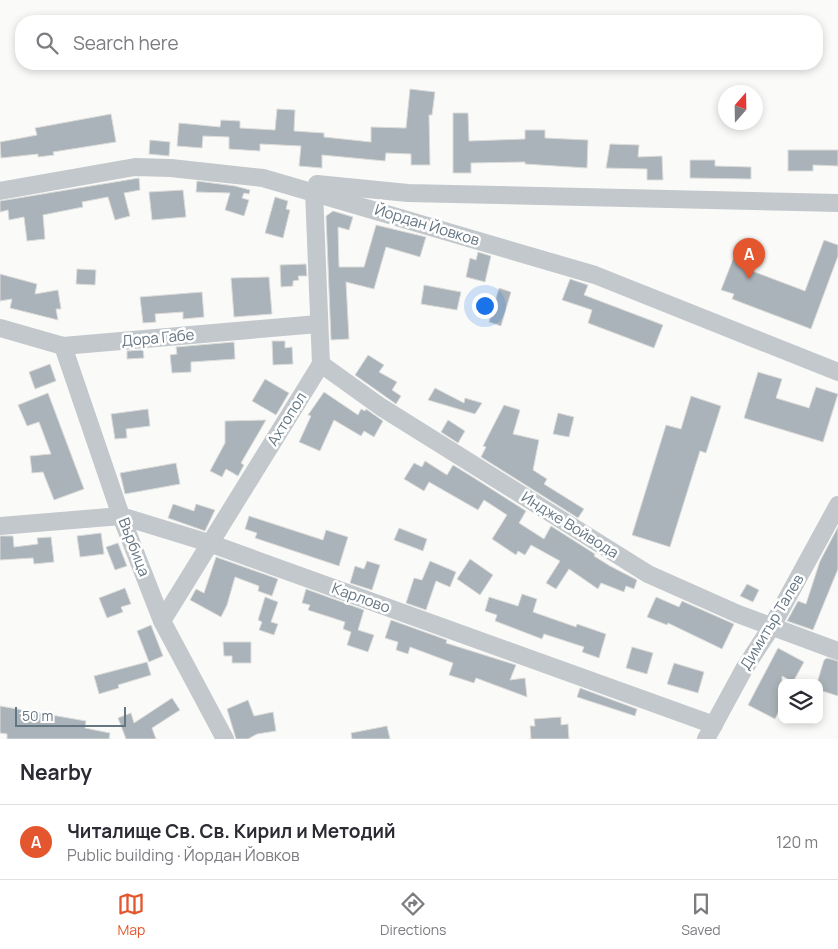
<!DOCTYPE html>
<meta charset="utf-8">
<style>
body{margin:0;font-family:Manrope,sans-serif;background:#f7f7f7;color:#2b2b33}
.controls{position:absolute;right:15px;bottom:15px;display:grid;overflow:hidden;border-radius:10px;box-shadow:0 2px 8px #0003}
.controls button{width:45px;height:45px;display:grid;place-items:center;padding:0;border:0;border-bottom:1px solid #e1e1e2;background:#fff;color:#2b2b33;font:25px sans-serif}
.compass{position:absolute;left:718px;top:85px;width:45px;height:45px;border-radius:50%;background:#fff;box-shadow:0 2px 8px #0003;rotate:20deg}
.scale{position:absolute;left:15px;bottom:12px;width:111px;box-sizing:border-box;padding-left:5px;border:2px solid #657683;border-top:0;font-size:14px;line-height:18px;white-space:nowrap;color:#657683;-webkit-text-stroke:4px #fff;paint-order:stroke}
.you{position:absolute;left:484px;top:305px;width:18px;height:18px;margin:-12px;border:4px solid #fff;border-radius:50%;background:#1a73e8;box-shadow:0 0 0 8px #1a73e833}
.badge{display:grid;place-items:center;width:32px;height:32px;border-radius:50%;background:#e4572e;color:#fff;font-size:16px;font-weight:700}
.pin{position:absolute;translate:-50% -41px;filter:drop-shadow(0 1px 2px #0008)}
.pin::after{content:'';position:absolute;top:26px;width:18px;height:15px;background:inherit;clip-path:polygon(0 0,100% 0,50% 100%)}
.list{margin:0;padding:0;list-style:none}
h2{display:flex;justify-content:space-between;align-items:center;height:65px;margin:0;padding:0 20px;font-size:21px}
h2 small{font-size:16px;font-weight:400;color:#7c7c81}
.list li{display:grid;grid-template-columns:32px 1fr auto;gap:15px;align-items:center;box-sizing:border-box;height:75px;padding:0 20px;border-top:1px solid #e1e1e2}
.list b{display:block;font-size:19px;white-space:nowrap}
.list p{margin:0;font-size:16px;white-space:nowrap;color:#7c7c81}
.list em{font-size:16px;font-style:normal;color:#7c7c81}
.icon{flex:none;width:28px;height:28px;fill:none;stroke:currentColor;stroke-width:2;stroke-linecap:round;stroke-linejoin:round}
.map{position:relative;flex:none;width:838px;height:739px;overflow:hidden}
.search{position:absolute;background:#fff;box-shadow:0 2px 8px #0003;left:15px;right:15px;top:15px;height:55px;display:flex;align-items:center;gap:12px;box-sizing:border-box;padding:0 18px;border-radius:20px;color:#7c7c81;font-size:19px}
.sheet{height:140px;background:#fff}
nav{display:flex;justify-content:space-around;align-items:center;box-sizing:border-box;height:70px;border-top:1px solid #e1e1e2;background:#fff;font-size:14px;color:#7c7c81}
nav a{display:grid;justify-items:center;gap:2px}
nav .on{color:#e4572e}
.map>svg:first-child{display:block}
.building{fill:#aab3b9;stroke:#dcdcda}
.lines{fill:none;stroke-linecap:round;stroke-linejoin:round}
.street{stroke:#c3c8cc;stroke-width:18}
.labels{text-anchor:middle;stroke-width:5;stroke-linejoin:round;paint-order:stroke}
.street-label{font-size:15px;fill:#657683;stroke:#fff}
</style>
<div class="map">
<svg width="838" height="739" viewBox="0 0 838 739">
<rect width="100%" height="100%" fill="#fafaf8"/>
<!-- building -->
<g class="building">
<path d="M410 89 435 92 432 115H429L430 165H411V154L386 153 385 161 322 155V168L299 166 301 146 260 144V151L229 149V137L203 136 202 148 177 146 179 123 220 127 221 120 240 121V128L275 130 277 109 295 110 294 131 324 133V137L371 142V127L406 128Z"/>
<path d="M453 113H468L469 141 525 139V130H545V138L588 140 587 168 525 164V162L471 163V173H453Z"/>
<path d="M111 114 116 142 53 152 54 155 38 157V154L1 158 0 142 37 135 35 128Z"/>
<path d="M150 140 170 142 169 156 149 154Z"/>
<path d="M610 144 639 145 638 157 662 156 663 180H647V169L606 168Z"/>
<path d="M788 150H838V166L813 165V171H788Z"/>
<path d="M690 160H715V166L751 167V179L690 178Z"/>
<path d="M139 178 140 190 124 193 130 216 115 220 108 197 82 202 83 207 43 215 45 239 27 241 24 217 9 220 8 210 0 212V201Z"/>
<path d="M197 181 235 186 250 190 249 194 244 193 242 198 249 200 244 216 225 210 230 193 196 192Z"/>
<path d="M183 190 186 217 152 220 149 192Z"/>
<path d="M275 197 288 201 286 209 290 210 283 238 265 233Z"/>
<path d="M333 211 353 217 349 230 338 227 339 267H364L376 225 426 237 420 257 386 247 374 289 346 282 349 339 331 340 326 216Z"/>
<path d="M824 240 838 245V256L811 329 732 299 734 294 721 290 737 249 752 255 747 269 805 291Z"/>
<path d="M478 252 491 256 485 282 466 277 470 258 476 260Z"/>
<path d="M306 264 307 276H298L299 280 293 281V286L281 287 280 265Z"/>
<path d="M77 269 96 270 95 285 76 284Z"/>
<path d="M0 274 37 284 35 294 58 290 61 309H56L58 320 10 308 12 299 0 301Z"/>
<path d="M269 277 272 314 234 317 231 278Z"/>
<path d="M570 279 588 285 584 295 663 325 654 348 588 323 592 310 562 300Z"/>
<path d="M424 285 461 292 457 310 421 304Z"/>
<path d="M499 288 511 292 501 326 489 322Z"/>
<path d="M202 292 204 317 183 319V312L155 314 156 322 143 323 140 297Z"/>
<path d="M272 341H285V348L292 347 293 364 273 365Z"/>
<path d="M234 342 235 359 191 362V372L172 373 170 355 177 354 176 347Z"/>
<path d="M143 350 144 358 127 359V351Z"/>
<path d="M368 355 384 365 379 372 397 382 392 390 401 396 396 404 355 375Z"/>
<path d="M50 364 56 381 35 389 29 372Z"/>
<path d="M758 372 782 379 776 398 809 408 816 387 838 394 823 442 744 418Z"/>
<path d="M265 379 289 393 276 415 252 401Z"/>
<path d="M435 388 464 403 465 398 482 403 475 414 428 400Z"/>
<path d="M324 392 358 415 361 409 365 411 366 409 383 421 374 437 364 431 361 436 334 420 320 451 299 442 311 416 308 415Z"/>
<path d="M48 393 84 489 54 500 43 472 32 473 30 456 51 454 39 422 27 426 18 405Z"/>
<path d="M691 396 721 406 706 453 700 451 670 547 632 535 666 425 681 429Z"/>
<path d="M504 405 520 410 513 434 539 440 533 470 547 479 544 484 584 509 578 518 481 457 486 447 483 446Z"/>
<path d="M148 409 150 426 126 429 127 438 115 439 111 414Z"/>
<path d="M558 413 574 417 569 437 553 434Z"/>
<path d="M266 420 241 463 244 465 238 476 226 469 222 477 210 471 225 443V421Z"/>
<path d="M448 420 465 431 458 443 441 432Z"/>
<path d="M425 461 447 475 453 465 471 476 526 511 519 523 544 539 551 526 595 554 594 556 610 566 637 580 634 589 626 586 624 592 601 583 598 589 569 569 556 589 546 583 560 561 531 545 525 555 518 551 516 555 492 539 507 515 484 500 478 510 429 482 424 491 404 479 414 463 422 467Z"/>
<path d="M176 463 180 484 125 494 120 473Z"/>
<path d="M173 504 194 511 196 504 215 510 205 531 168 518Z"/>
<path d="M249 516 323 540 326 530 348 537 339 566 255 538 257 533 245 529Z"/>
<path d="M838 527V569L813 630 787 621 798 601 806 604 820 561Z"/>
<path d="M399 528 427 539 423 551 394 540Z"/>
<path d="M101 533 104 554 80 557 77 536Z"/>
<path d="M0 536H13L14 547 38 544 37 538 51 537 54 562 34 564 33 558 0 560Z"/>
<path d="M118 543 127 566 115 570 106 547Z"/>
<path d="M216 557 278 579 272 596 258 591 259 586 235 577 227 605 221 617 190 600 196 589 204 593Z"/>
<path d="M470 559 493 575 480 595 457 579Z"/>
<path d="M367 561 380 565 372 590 350 583 355 566 364 569Z"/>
<path d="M430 561 456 572 450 587 436 581 426 610 406 603 414 578 422 580Z"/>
<path d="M747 584 759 590 753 602 740 596Z"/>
<path d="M125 588 131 604 121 607 123 612 107 618 99 598Z"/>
<path d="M306 589 364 610 358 630 374 635 368 652 347 645 351 632 343 629 345 622 308 610 310 605 302 603Z"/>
<path d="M522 594 537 599 533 612 576 627 577 624 606 634 599 658 582 652 584 647 544 634 542 639 495 621 497 615 485 611 489 597 518 606Z"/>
<path d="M265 597 278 602 271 622 278 624 274 635 259 630 262 622 258 620Z"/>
<path d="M656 597 679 607 682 601 734 624 722 649 668 623 667 625 647 617Z"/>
<path d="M391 620 447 640 446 643 516 665 510 680 525 678 527 697 476 678 474 683 449 675 453 663 410 647 408 654 396 650 398 642 385 638Z"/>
<path d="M151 625 163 656 149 662 137 631Z"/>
<path d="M223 642H251V663H232V656H224Z"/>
<path d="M632 647 653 653 647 674 626 668Z"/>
<path d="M778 648 804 662 793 682 782 676V705L775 719 748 705Z"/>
<path d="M827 658 838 661V696L819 690V683H817L824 660Z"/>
<path d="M147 662 151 675 118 685 119 688 99 694 94 676Z"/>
<path d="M674 663 704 672 698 693 667 684Z"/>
<path d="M580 688 637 709 635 716 577 697Z"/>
<path d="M172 698 180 710 152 728 156 739H126L118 718 131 713 134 723Z"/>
<path d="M248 700 254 716 273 712 276 731 257 734 248 739H236L227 709Z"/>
<path d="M0 706 86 721 85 728 110 733 109 739H7V734L0 733Z"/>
<path d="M561 717V725L568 724 569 739H531L530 726H535L534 719Z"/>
<path d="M387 726 390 739H352L351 733Z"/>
</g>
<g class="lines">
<!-- street -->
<g class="street">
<path d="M317 184 408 193 838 203"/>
<path d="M0 191 135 167 171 168 263 178 595 275 838 372"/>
<path d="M0 328 63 346 318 324"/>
<path d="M63 346 121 516 162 621 225 739"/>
<path d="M321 364 381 407 648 574 738 614 838 651"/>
<path d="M0 526 121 516 209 543 714 725"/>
<path d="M162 621 321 364 314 191"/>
<path d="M706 739 744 669 772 626 838 505"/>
</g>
</g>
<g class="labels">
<!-- street labels -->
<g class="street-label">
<text transform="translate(427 225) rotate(17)" y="5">Йордан Йовков</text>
<text transform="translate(158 338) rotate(-5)" y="5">Дора Габе</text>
<text transform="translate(287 419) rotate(-58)" y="5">Ахтопол</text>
<text transform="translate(570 525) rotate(32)" y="5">Индже Войвода</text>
<text transform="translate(134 547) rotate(69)" y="5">Върбица</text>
<text transform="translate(361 598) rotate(20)" y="5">Карлово</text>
<text transform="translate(772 622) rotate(-59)" y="5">Димитър Талев</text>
</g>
</g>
</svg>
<div class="controls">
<button><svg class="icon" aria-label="layers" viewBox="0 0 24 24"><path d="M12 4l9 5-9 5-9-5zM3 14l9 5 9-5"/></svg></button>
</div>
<svg class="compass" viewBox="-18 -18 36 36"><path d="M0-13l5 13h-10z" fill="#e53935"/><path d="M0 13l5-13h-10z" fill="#7c7c81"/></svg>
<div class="scale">50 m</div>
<div class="you"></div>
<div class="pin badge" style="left:749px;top:279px">A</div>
<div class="search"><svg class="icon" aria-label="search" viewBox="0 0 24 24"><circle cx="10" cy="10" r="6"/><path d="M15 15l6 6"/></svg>Search here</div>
</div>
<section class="sheet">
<h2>Nearby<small></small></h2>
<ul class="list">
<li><span class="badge">A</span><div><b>Читалище Св. Св. Кирил и Методий</b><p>Public building · Йордан Йовков</p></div><em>120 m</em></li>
</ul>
</section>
<nav>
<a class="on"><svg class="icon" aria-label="map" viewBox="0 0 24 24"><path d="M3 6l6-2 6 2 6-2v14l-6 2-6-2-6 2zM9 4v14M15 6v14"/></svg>Map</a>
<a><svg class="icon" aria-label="directions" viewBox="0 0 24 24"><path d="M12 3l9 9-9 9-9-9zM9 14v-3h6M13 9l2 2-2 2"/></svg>Directions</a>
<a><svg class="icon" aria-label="saved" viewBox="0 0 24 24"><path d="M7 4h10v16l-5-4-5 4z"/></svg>Saved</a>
</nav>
